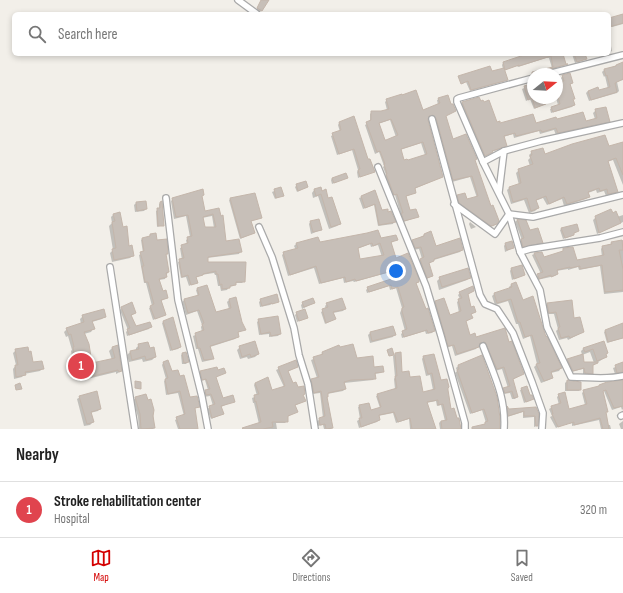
<!DOCTYPE html>
<style>
body{margin:0;font-family:"Sofia Sans Condensed",sans-serif;background:#f2f2f2;color:#222}
.compass{position:absolute;left:527px;top:68px;width:36px;height:36px;border-radius:50%;background:#fff;box-shadow:0 2px 6px #0003;rotate:72deg}
.you{position:absolute;left:396px;top:271px;width:14px;height:14px;margin:-10px;border:3px solid #fff;border-radius:50%;background:#1a73e8;box-shadow:0 0 0 6px #1a73e833}
.badge{display:grid;place-items:center;width:26px;height:26px;border-radius:50%;background:#d40000;color:#fff;font-size:13px;font-weight:700}
.pin{position:absolute;translate:-50% -50%;border:2px solid #fff;box-shadow:0 1px 4px #0006}
.list{margin:0;padding:0;list-style:none}
h2{display:flex;justify-content:space-between;align-items:center;height:52px;margin:0;padding:0 16px;font-size:17px}
h2 small{font-size:13px;font-weight:400;color:#767676}
.list li{display:grid;grid-template-columns:26px 1fr auto;gap:12px;align-items:center;box-sizing:border-box;height:56px;padding:0 16px;border-top:1px solid #e0e0e0}
.list b{display:block;font-size:15px;white-space:nowrap}
.list p{margin:0;font-size:13px;white-space:nowrap;color:#767676}
.list em{font-size:13px;font-style:normal;color:#767676}
.icon{flex:none;width:22px;height:22px;fill:none;stroke:currentColor;stroke-width:2;stroke-linecap:round;stroke-linejoin:round}
.map{position:relative;flex:none;width:623px;height:429px;overflow:hidden}
.search{position:absolute;background:#fff;box-shadow:0 2px 6px #0003;left:12px;right:12px;top:12px;height:44px;display:flex;align-items:center;gap:10px;box-sizing:border-box;padding:0 14px;border-radius:6px;color:#767676;font-size:15px}
.sheet{height:108px;background:#fff}
nav{display:flex;justify-content:space-around;align-items:center;box-sizing:border-box;height:56px;border-top:1px solid #e0e0e0;background:#fff;font-size:11px;color:#767676}
nav a{display:grid;justify-items:center;gap:2px}
nav .on{color:#d40000}
.map>svg:first-child{display:block}
.shadow{fill:#0003;fill-rule:evenodd}
.building{fill:#c7bfb8;stroke:#c4b6ab;fill-rule:evenodd}
.lines{fill:none;stroke-linecap:round;stroke-linejoin:round}
.minor-casing{stroke:#a9a9a9;stroke-width:8}
.minor{stroke:#fff;stroke-width:5.5}
</style>
<div class="map">
<svg width="623" height="429" viewBox="0 0 623 429">
<rect width="100%" height="100%" fill="#f2efe9"/>
<!-- shadow -->
<g class="shadow">
<path d="M262 0H267L260 12 256 10Z"/>
<path d="M623 15V24L612 27 610 20Z"/>
<path d="M609 36 612 51 609 53Z"/>
<path d="M522 54H555L563 56 566 65 545 71 543 74H538V73L552 68 549 58H546L518 67 517 66 504 70 506 79 505 81 470 91 466 82 462 84 460 77 491 73 503 69 502 65 503 63 523 57Z"/>
<path d="M572 54H585L586 59 575 63Z"/>
<path d="M623 63V80L617 82 619 91 617 93 589 101 586 93 588 91H598L608 89 605 76 604 77 602 72 604 70Z"/>
<path d="M563 76 572 83 570 85 574 105 572 107 551 113 550 109 558 105 556 98 557 84 562 83 561 78Z"/>
<path d="M533 84V98H543L545 104 534 109 530 99 526 101 522 89Z"/>
<path d="M479 98 496 123 500 124H535L556 120 585 122 595 119 593 113 596 110 609 121 606 124 556 135 554 130 540 134 539 131 514 138 513 134 503 137 506 146 504 148 491 152 483 158 460 105 462 103Z"/>
<path d="M439 99 452 140 474 160 496 223 494 226 489 227 458 204 456 197 458 196 466 201 477 198 470 177 452 182 435 120 431 116 428 117 427 120 442 177 414 189 415 193 405 197 410 212 418 217 403 222 395 195 392 196 384 177 386 175 383 167 384 166 379 152 375 154 365 125 370 122V114L372 112H381L387 110 385 102 387 100 422 112 438 105 437 100ZM390 120 396 137 386 141 384 140 378 124ZM421 143 425 155 407 162 403 161 400 150Z"/>
<path d="M353 117 368 161 373 171 358 178 357 172 358 170 352 150 337 155 331 136 340 132 338 125 339 123Z"/>
<path d="M623 143V185L613 160 607 162 617 191 614 194 606 196 604 191 597 193 596 190 588 193 589 197 586 199 564 206 562 199 547 205 543 198 535 201 538 208 535 211 529 213 524 200 511 204 507 190 509 188 519 185 516 173 519 170 530 166 528 160 530 158 529 155 532 152 544 155 608 147Z"/>
<path d="M332 178H347L332 184 331 180Z"/>
<path d="M297 185 307 187 297 192 295 187Z"/>
<path d="M281 188 283 195 275 199 272 192Z"/>
<path d="M320 188 328 199 340 223 337 226 329 229 318 196 313 198 312 193 314 190Z"/>
<path d="M374 192 382 211 388 213 394 222 393 224 378 226 374 205 363 209 359 198Z"/>
<path d="M254 194 260 218 250 221 254 233 240 239 229 200 230 199Z"/>
<path d="M201 197 204 212 218 209 225 243 240 252 239 254 207 258 208 263 244 281 242 283H235L233 286 229 287 227 290 221 291 220 286H218L216 275H215L214 273 201 275 195 278 197 282 189 286 186 277 181 278 178 262 182 260 180 248 187 245 186 240 190 237 186 216 174 219 171 201 173 199ZM212 216 214 228H204L202 218Z"/>
<path d="M136 203 146 209 144 211 135 212 134 205Z"/>
<path d="M160 203 163 225 157 227 156 211 159 209V204Z"/>
<path d="M612 214 617 217 623 215V222L597 234 593 220 596 217Z"/>
<path d="M113 215 133 255 130 258 112 262 110 253 113 250 109 226 112 223 111 217Z"/>
<path d="M517 220 526 221 529 232 542 242 540 244 521 248 519 242 522 240 515 222Z"/>
<path d="M310 222 321 230 311 234 309 224Z"/>
<path d="M470 222 476 227 471 229 469 224Z"/>
<path d="M562 228 578 231 573 234 572 236 563 239 560 230Z"/>
<path d="M150 235 167 254 166 255 168 272 165 279 159 280 162 292 167 298 161 301 165 315 153 320 149 308 152 306 146 283H144L139 255 143 253 141 240 142 239 148 238Z"/>
<path d="M424 235 435 247 462 250 460 252 434 260 428 264 432 276 425 280 418 262 422 259 419 249 413 250 410 243Z"/>
<path d="M380 240H396L391 243 396 259 418 281 416 284 434 331 432 333 426 334 425 331 402 338 401 334 405 331 400 313 402 308 396 288 390 290 389 286 367 293 366 290 368 288 392 280 390 272 354 282 353 281 344 283 343 278 319 284 314 268 288 276 282 255 284 253 296 250 294 246 296 244H319ZM370 244 371 247 378 245 382 257 359 260 357 249Z"/>
<path d="M623 240V292L604 294 600 266 579 270 578 267 568 270V269L556 271 557 274 555 276 537 280 536 277 541 274 532 255 534 254 541 253 544 259 562 253 564 249 577 261 602 257 601 249 602 247 612 243Z"/>
<path d="M505 244 513 248 505 252 504 246Z"/>
<path d="M511 269 524 275 512 280 510 271Z"/>
<path d="M470 277 467 280 439 290 437 281 440 278Z"/>
<path d="M511 285 545 338 561 368 559 371 551 373 552 378 549 380 541 383 534 367 537 364 530 336 523 339 518 324H516L508 301 495 305 492 296 495 293 509 289V287Z"/>
<path d="M198 288 215 313 229 309 227 302 229 300 236 298 241 322 244 330 237 333V337L235 339 210 347 213 358 211 360 202 362 198 349H196L193 336 202 332 201 327 202 325 197 311 186 315 182 302 184 300 198 297 196 290Z"/>
<path d="M473 291 467 295 470 308 475 312 471 314 472 318 465 322 469 336 476 339 509 343 523 374 512 380 517 397 515 399H512L510 393 503 394 502 391 508 388 502 369 495 371 484 345 479 344 476 349 455 356 452 346 446 348 434 304 436 302 450 316 459 313 457 302 460 299 458 295 460 293Z"/>
<path d="M261 300 278 301 270 305 260 307 259 302Z"/>
<path d="M303 303H314L302 309 301 305Z"/>
<path d="M327 304 345 309 343 311 333 313 335 319 325 324 321 312 326 309 325 306Z"/>
<path d="M547 304 573 319 583 332 568 340 567 338 559 340 556 331 558 329 554 314H547L545 306Z"/>
<path d="M122 308 135 313 131 316 136 327H150L149 329 127 336 126 332 128 330 120 310Z"/>
<path d="M297 313 307 318 297 322 295 315Z"/>
<path d="M83 316H105L102 319 92 322 93 329 91 332 84 334 91 364 112 360 109 351 112 348 117 347 121 371 118 373 116 374V372L79 381 78 374H75L71 351 72 350 68 336 66 337 64 332 67 329 81 324 80 319Z"/>
<path d="M259 320 280 334 278 336 269 337V334L259 335 257 322Z"/>
<path d="M164 321 180 347 178 349 170 351 162 323Z"/>
<path d="M392 327 394 335 393 337 370 343 368 335 370 333Z"/>
<path d="M623 328V338L607 343 604 332 605 331Z"/>
<path d="M604 342 607 353 605 355 606 357 592 366V373L591 375H583V369L571 372 566 362 568 360 583 363H594L590 352 582 355 581 351 584 348Z"/>
<path d="M139 345 149 349 155 357 152 360 143 362 142 359 129 362 127 355 130 352 136 351V348Z"/>
<path d="M240 347 258 354 255 357 248 359 247 357 240 359 237 350Z"/>
<path d="M16 350 32 363 42 369 40 371 24 374 22 377 14 379 13 369 16 365 13 353Z"/>
<path d="M322 352 356 359 374 368 383 371 381 373 374 374 375 378 373 380 344 383 345 389 343 391 327 394 326 398 332 428 331 429H324L323 425 318 426 317 421 323 418 320 393 312 394 309 382 317 378 311 360 321 356Z"/>
<path d="M183 353 188 362 186 364H182L181 355Z"/>
<path d="M395 354 401 373 409 378 422 393 433 390 430 375 426 376 422 359 423 357 440 382 447 388 450 411 461 429H440L439 423 441 421H445L441 405 437 406 436 401 426 403 434 429H410L409 419 396 423 393 413 378 416 379 420 377 422 359 428 357 421 360 419 358 407 360 406 370 411 380 408 376 396 378 395 395 389 394 379 395 377 393 356Z"/>
<path d="M295 361 297 367 287 372 292 384 304 394 303 396 305 401 294 406 296 412 287 417V421L285 423H276L277 429H246L259 424 254 403H253L252 398 257 396 254 385 255 383 272 391 284 387 276 370Z"/>
<path d="M163 363 190 398 198 406 194 409 198 429H178L175 420 184 416 178 393 166 395 164 381 166 379 162 365Z"/>
<path d="M623 364V375L622 374H615L613 368Z"/>
<path d="M458 366 500 429H473L483 425 486 423 482 410 470 414 455 373 457 371 456 368Z"/>
<path d="M217 371 225 373 215 377 222 399 234 401 221 407 223 414 211 419 207 409 213 406 210 396 204 397 203 393 208 390 205 380 200 381 199 373 200 372Z"/>
<path d="M567 381 580 390 579 391H565V383Z"/>
<path d="M623 381V409L622 410 621 407 612 410 604 391 602 392 608 425H610L611 429H601L599 420 572 426V423L569 424 566 412 585 405 582 393 584 391 597 387 599 386Z"/>
<path d="M522 389 532 399 531 400 524 403 520 390Z"/>
<path d="M559 395 567 425H566L564 416 562 425 556 428 550 417 552 416 549 409 552 407 559 405 557 397Z"/>
<path d="M80 397 100 408 98 411 90 413 93 422 90 425 84 426 77 399Z"/>
<path d="M136 398 153 410 154 428 153 429H139L138 417 133 400Z"/>
<path d="M507 408 508 410 536 408 537 426 534 427V417L523 418V412L507 417Z"/>
<path d="M623 421V429H621L619 424Z"/>
</g>
<!-- building -->
<g class="building">
<path d="M261 0H269L262 11 257 8Z"/>
<path d="M623 14V23L609 27V18Z"/>
<path d="M524 54H563L566 64H568L547 70 544 74H532V72L553 67 551 56 519 66V65L505 70 503 62 524 55Z"/>
<path d="M574 54H585L587 59 577 62Z"/>
<path d="M623 62V79L615 83 617 92 591 100 588 91 598 87 599 90 610 87 607 75 606 76 604 69 616 66V65Z"/>
<path d="M490 66 492 71 504 68 508 80 471 90 468 81 461 84 458 76Z"/>
<path d="M570 73 573 83 570 84 575 99H573L575 105 553 112 551 107 560 104 557 93V83L564 81 562 75Z"/>
<path d="M533 83V98H544L546 104 535 108 532 98 528 100 524 86Z"/>
<path d="M416 90 423 110 440 103 438 98 448 95 451 104H453L456 111 446 116 453 139 466 134 477 159 475 160 491 206 493 205 498 218 499 221 497 224 491 226 459 203 457 195 465 193 467 199 478 196 472 176 453 180 436 118 433 115 429 116 428 120 443 177 415 188 416 193 406 196 410 210 416 209 419 217 404 221 401 213H403L397 194 394 195 386 174H387L384 164H385L380 151 377 152 366 122 371 120V111H381L389 109 386 99 402 94V95ZM391 119 398 135 386 140H385L379 123ZM423 142 427 154 408 160 407 159 404 160 401 149Z"/>
<path d="M479 97 481 101 483 100 484 102 489 100 497 122 500 121V123L533 114 536 123 556 117 557 119 583 112 586 121 597 118 595 109 606 107 610 122 558 133 556 128 542 132 541 130 516 136 515 133 504 136 507 146 492 151 493 152 485 156 462 102Z"/>
<path d="M354 116 368 159H370L375 172 360 177 358 170 360 169 354 149 339 154 332 133 341 130 339 122Z"/>
<path d="M605 135 609 146 623 142V175L616 158 608 161 618 192 608 194 607 189 600 191 599 188 588 192 590 197 567 204 564 197 549 204 546 196 536 200 539 208 531 211 527 198 513 202 509 187 521 183 518 169 533 164 530 156 532 155 531 151 543 148 545 154 572 144Z"/>
<path d="M346 173 348 178 334 183 332 178Z"/>
<path d="M306 181 308 187 298 191 296 184Z"/>
<path d="M281 187 284 196 276 198 274 189Z"/>
<path d="M321 187 322 191 326 189 328 198 332 197 341 224 331 227 321 194 316 196 314 189Z"/>
<path d="M203 189 204 195 202 196 205 211 219 208 221 216 223 215 226 241 239 239 242 252 208 257V262H246L245 282H236V285L230 286V288L222 289V284L220 285 218 274H216V271L203 274V275L196 277 198 283 191 285 188 275 182 277 179 259 184 258 181 245 188 243 187 237 192 236 188 215 176 217 172 198ZM213 214 216 227H205L203 217Z"/>
<path d="M375 190 382 210 388 209V212L391 211 396 222 379 225 375 204 365 208 361 196Z"/>
<path d="M255 193 262 218 251 221 255 233 241 238 230 198Z"/>
<path d="M146 201 147 209 137 211 136 202Z"/>
<path d="M162 201 164 226H158L157 208H160V202Z"/>
<path d="M611 209 613 213 616 211 621 223 599 233 595 216Z"/>
<path d="M120 212 123 227 127 226 129 246 132 245 134 256 114 260 112 249 116 248 112 222 115 221 113 214Z"/>
<path d="M319 219 322 230 313 232 310 221Z"/>
<path d="M517 219 526 220 530 230 538 228 543 243 523 247 521 239 524 238Z"/>
<path d="M577 224 579 231 574 233V235L565 238 561 228Z"/>
<path d="M378 230 381 238 396 235 398 240 391 242 396 258 408 253 419 279V282L416 283 426 309 428 308 435 331 428 333 427 330 404 337 402 331 407 329 402 311V308L404 307 398 287 392 289 391 285 369 292 367 287 394 278 392 271 356 281 355 279 346 282 345 277 321 283 316 266 290 275 283 252 298 248 296 243 318 237 320 242 367 233ZM372 243 373 246 380 243 384 255 360 259 358 248Z"/>
<path d="M431 231 436 246 460 238 463 250 434 259V261L429 263 433 276 427 278 420 259 424 257 421 247 415 248 412 240 424 236V234Z"/>
<path d="M156 233 157 240 167 239 168 254H166L169 272 166 273 167 277 159 279 163 291 166 290 168 298 161 300 166 315 155 319 150 306 154 304 148 282H145L142 266H144L140 252 144 251 142 238 150 236V234Z"/>
<path d="M622 240 623 250H619L623 269V290L605 292 602 265 580 269V266L570 268V267L557 270 558 274 551 277V275L539 279V278L537 274 543 272 534 253 542 252 544 257 563 251V248L573 247 577 260 604 255 602 246 612 244 611 242Z"/>
<path d="M512 241 514 248 507 250 505 243Z"/>
<path d="M522 265 525 275 514 279 511 268Z"/>
<path d="M468 268 471 278 442 287 439 277Z"/>
<path d="M516 282 523 300 533 296 546 337 547 336 562 368 551 372 553 378 544 381 536 364 540 363 532 335 525 337 520 322H518L511 299 497 303 494 293 512 287 511 284Z"/>
<path d="M207 285 216 312 231 308 229 299 236 297 242 322 246 330 238 332 239 337 210 346 214 359 204 360 200 348H198L195 333 204 330 202 324 204 323 199 310 188 313 184 299 199 295 197 288Z"/>
<path d="M473 286 474 291 468 294 471 307 474 306 476 312 471 314 473 318 466 321 470 335 475 333 476 337 505 328 509 342 512 341 524 374 513 379 518 397 514 398 512 391 505 393 503 388 510 386 504 367 497 369 485 342 480 343 479 347 457 354 454 345 448 346 435 301 444 298 450 315 461 311 458 299 462 298 459 292Z"/>
<path d="M277 294 279 302 272 304V303L262 306 260 299Z"/>
<path d="M313 298 315 303 304 307 302 302Z"/>
<path d="M342 298 346 309 333 312 336 319 326 323 322 309 328 307 326 303Z"/>
<path d="M572 300 574 318 580 317 584 332 570 338 569 336 561 338 558 328 560 327 556 312 549 313 547 303Z"/>
<path d="M132 302 136 313 131 315 136 326 150 322 152 327 129 335 127 329 130 328 121 307Z"/>
<path d="M104 309 106 317 92 321 95 329 84 332 89 344 92 363 115 358 112 347 118 345 122 371 119 372 118 370 81 379 80 372H77L73 347H74L71 334 69 335 66 328 84 322 82 315Z"/>
<path d="M305 309 308 318 299 321 296 312Z"/>
<path d="M278 316 281 334 271 336 270 332 261 334 258 319Z"/>
<path d="M173 317 181 347 172 350 163 321Z"/>
<path d="M623 323V338L608 342 605 330Z"/>
<path d="M393 326 396 335 372 341 370 332Z"/>
<path d="M255 341 259 354 251 357 250 354 242 357 239 346Z"/>
<path d="M604 341 608 353 606 354 607 357 597 361 593 349 585 352 583 348Z"/>
<path d="M148 342 150 348 154 347 156 357 146 360 145 356 132 360 130 351 139 349 138 344Z"/>
<path d="M353 344 357 358 373 356 374 367 383 366 384 372 375 373 376 379 351 380 344 382 346 389 328 393V397H327L333 428 326 429 325 424 320 425 319 418 325 416 321 391 314 393 311 379 319 377 313 357 323 354 322 352 339 345 340 347Z"/>
<path d="M28 347 29 352 31 351 33 362 42 361 44 369 25 372 26 375 16 377 15 365H18L15 349Z"/>
<path d="M392 348 394 355 389 356 387 350Z"/>
<path d="M186 352 189 362 184 363 182 353Z"/>
<path d="M401 352 402 372 409 371 410 377 420 376 423 392 435 389 432 373 428 374 423 356 434 354 441 380 447 379 449 387 448 388V390L451 409 454 408 457 418H459L461 429H442L441 421 447 420 443 404 438 405V400L427 402 436 429H412L410 418 398 422 394 412 379 415 380 420 361 427 359 418H362L359 405 369 403 371 410 381 407 377 394 397 388 395 376H397L395 353Z"/>
<path d="M583 354 584 362H598V363L593 365V374L585 373 584 368 573 371 567 359Z"/>
<path d="M482 355 497 397 500 418V429H472V427L485 424V422L488 421 484 409 472 413 457 370 459 369 458 365Z"/>
<path d="M168 360 172 371 178 370 180 376 184 375 190 397 197 396 200 407 195 408 198 429H180L176 417 185 414 180 391 168 394 165 379 168 378 163 362Z"/>
<path d="M296 360 298 367 288 371 293 383 296 382 298 387 304 386 305 394 303 395 306 401 295 405 298 412 288 416V422H272L273 427 263 429H243L242 428 261 422 256 401 255 402 254 395 259 394 255 383 268 377 272 390 285 386 278 367Z"/>
<path d="M623 362V372L617 373 615 365Z"/>
<path d="M217 367 218 370 224 368 226 373 216 377 223 398 233 395 235 402 221 406 224 414 212 418 209 406 215 404 211 394 206 395 205 390 210 389 206 379 202 380 200 371Z"/>
<path d="M567 380 581 382V390H567Z"/>
<path d="M623 380V406L614 408 606 390 603 391 608 412H606L609 429H603L600 418 574 425V422L558 427 552 414H553L551 406 561 403 558 394 565 392 569 409 587 404 583 390 599 386V385L607 382Z"/>
<path d="M135 381 141 382V389L135 388Z"/>
<path d="M20 383 22 389 16 390 15 385Z"/>
<path d="M527 386 530 395H532L534 399 526 402 521 388Z"/>
<path d="M97 391 101 409 91 412 94 422 87 424 79 396Z"/>
<path d="M146 394 148 400 151 399 154 410 153 416 155 428 141 429 140 414 135 397Z"/>
<path d="M507 406 509 409 536 407 539 414 538 426H536L535 416H524V411L508 416Z"/>
</g>
<g class="lines">
<!-- minor casing -->
<g class="minor-casing">
<g id="minor">
<path d="M238 0 257 14"/>
<path d="M548 74 623 55"/>
<path d="M533 78 459 98 457 99V102L483 162 509 214 520 252 540 290 547 327 571 377C588 377 606 380 623 376"/>
<path d="M432 119 480 295 485 304 497 309 513 333 532 382 543 413 542 429"/>
<path d="M483 162 504 151 541 141 623 123"/>
<path d="M378 167 426 286 441 336 465 423V429"/>
<path d="M499 192 504 151"/>
<path d="M166 198 178 300 202 397 208 429"/>
<path d="M454 204 495 234 509 214 533 217 623 195"/>
<path d="M259 227 272 257 294 328 299 355 308 384 315 429"/>
<path d="M520 252 530 249 600 238 623 232"/>
<path d="M110 267 135 429"/>
<path d="M483 346C494 375 506 397 504 429"/>
<path d="M621 416 623 415"/>
</g>
</g>
<!-- minor -->
<use href="#minor" class="minor"/>
</g>
</svg>
<svg class="compass" viewBox="-18 -18 36 36"><path d="M0-13l5 13h-10z" fill="#e53935"/><path d="M0 13l5-13h-10z" fill="#767676"/></svg>
<div class="you"></div>
<div class="pin badge" style="left:81px;top:366px;background:#e0444e">1</div>
<div class="search"><svg class="icon" aria-label="search" viewBox="0 0 24 24"><circle cx="10" cy="10" r="6"/><path d="M15 15l6 6"/></svg>Search here</div>
</div>
<section class="sheet">
<h2>Nearby<small></small></h2>
<ul class="list">
<li><span class="badge" style="background:#e0444e">1</span><div><b>Stroke rehabilitation center</b><p>Hospital</p></div><em>320 m</em></li>
</ul>
</section>
<nav>
<a class="on"><svg class="icon" aria-label="map" viewBox="0 0 24 24"><path d="M3 6l6-2 6 2 6-2v14l-6 2-6-2-6 2zM9 4v14M15 6v14"/></svg>Map</a>
<a><svg class="icon" aria-label="directions" viewBox="0 0 24 24"><path d="M12 3l9 9-9 9-9-9zM9 14v-3h6M13 9l2 2-2 2"/></svg>Directions</a>
<a><svg class="icon" aria-label="saved" viewBox="0 0 24 24"><path d="M7 4h10v16l-5-4-5 4z"/></svg>Saved</a>
</nav>
